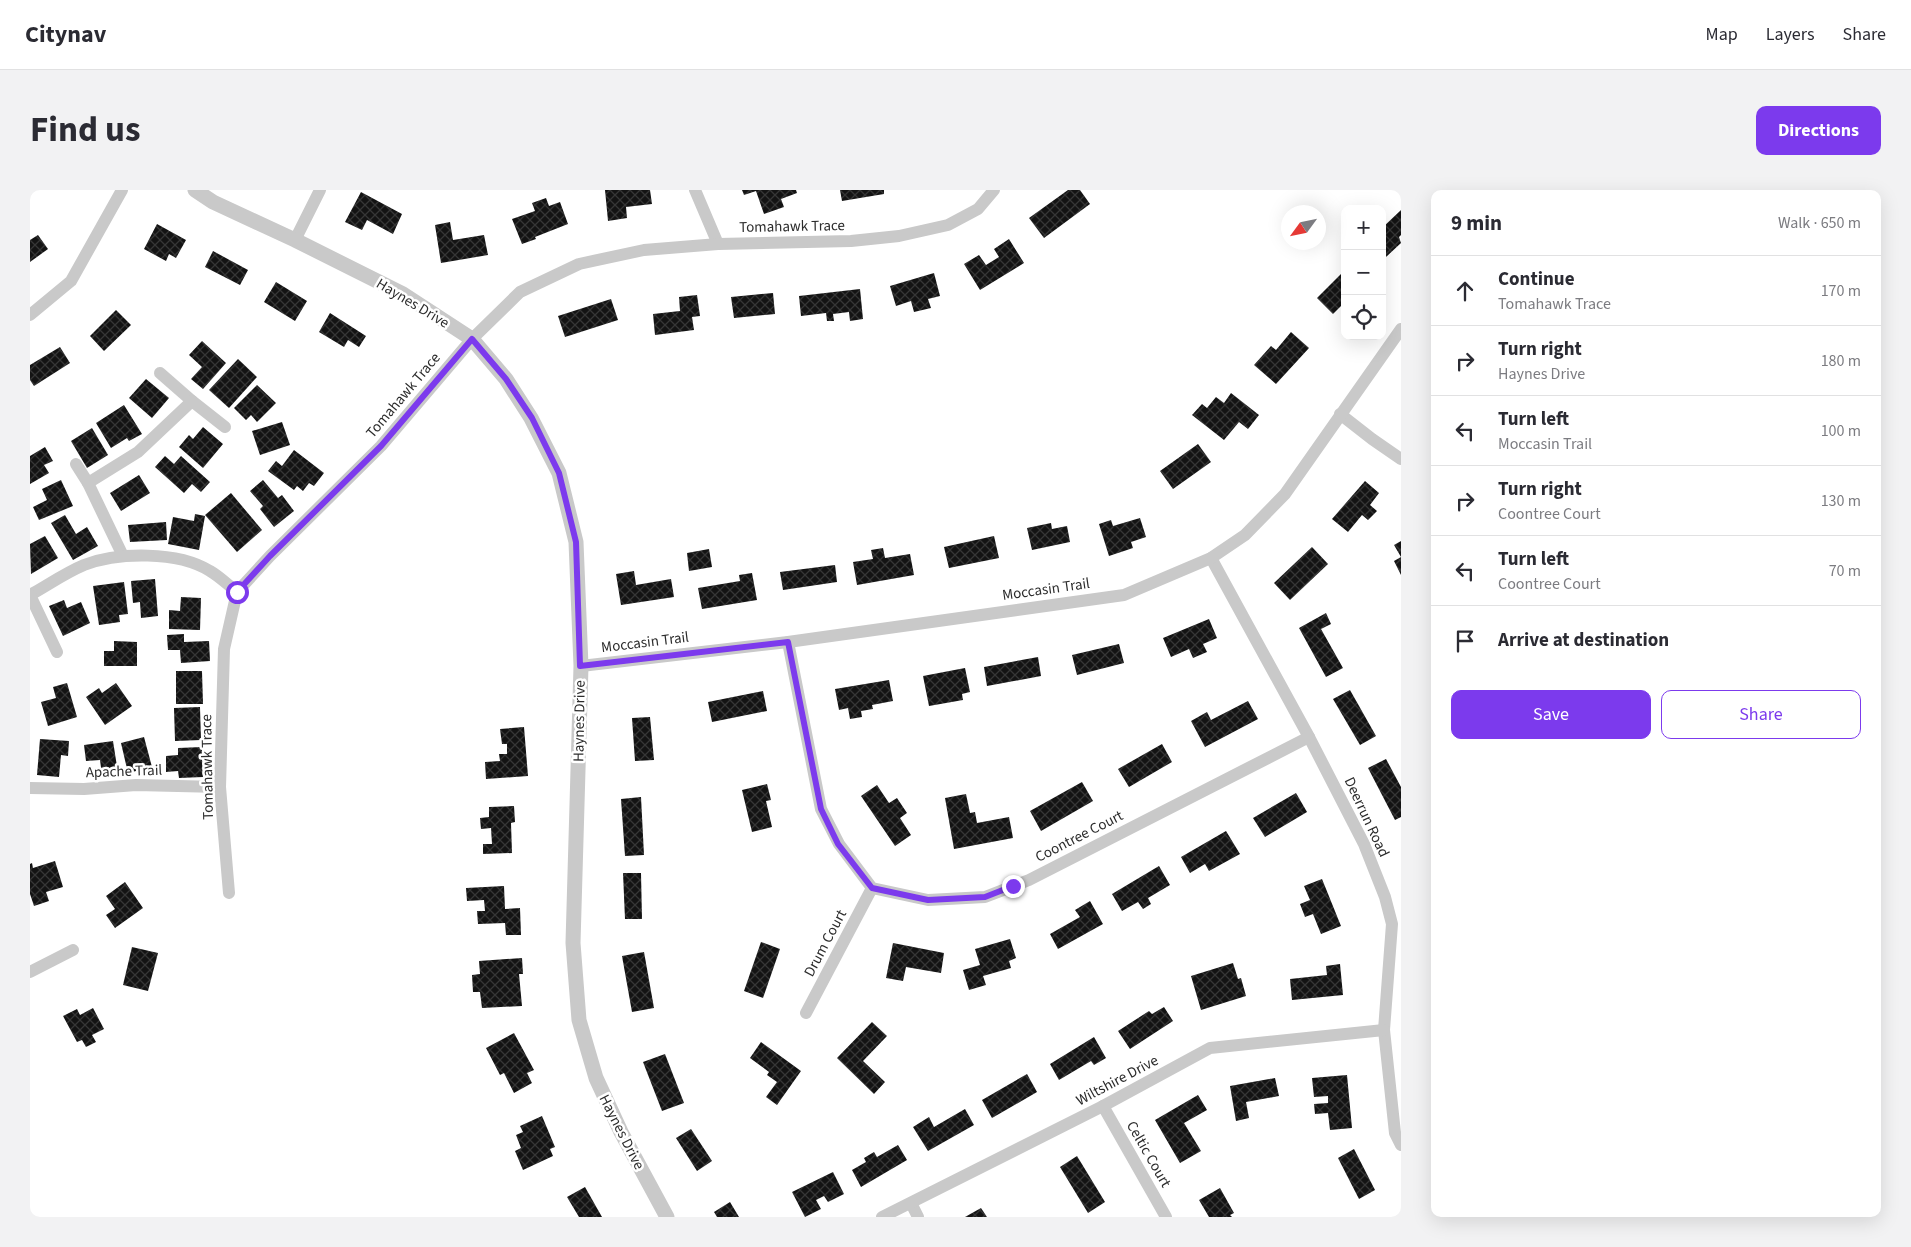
<!DOCTYPE html>
<meta charset="utf-8">
<style>
body{margin:0;font-family:"Source Sans 3",sans-serif;background:#f2f2f3;color:#2b2b33}
.controls{position:absolute;right:15px;top:15px;display:grid;overflow:hidden;border-radius:10px;box-shadow:0 5px 20px #0002}
.controls button{width:45px;height:45px;display:grid;place-items:center;padding:0;border:0;border-bottom:1px solid #e1e1e2;background:#fff;color:#2b2b33;font:25px sans-serif}
.compass{position:absolute;left:1251px;top:15px;width:45px;height:45px;border-radius:50%;background:#fff;box-shadow:0 5px 20px #0002;rotate:237deg}
.stop{position:absolute;width:15px;height:15px;margin:-11px;border:4px solid #7c3aed;border-radius:50%;background:#fff}
.stop.end{background:#7c3aed;border-color:#fff;box-shadow:0 1px 5px #0008}
.list{margin:0;padding:0;list-style:none}
h2{display:flex;justify-content:space-between;align-items:center;height:65px;margin:0;padding:0 20px;font-size:21px}
h2 small{font-size:16px;font-weight:400;color:#7c7c81}
.list li{display:grid;grid-template-columns:32px 1fr auto;gap:15px;align-items:center;box-sizing:border-box;height:70px;padding:0 20px;border-top:1px solid #e1e1e2}
.list b{display:block;font-size:19px;white-space:nowrap}
.list p{margin:0;font-size:16px;white-space:nowrap;color:#7c7c81}
.list em{font-size:16px;font-style:normal;color:#7c7c81}
.actions{display:flex;gap:10px;padding:15px 20px}
.actions a{flex:1;padding:11px 0;border:1px solid #7c3aed;border-radius:10px;text-align:center;font-size:18px;color:#7c3aed}
.actions .main{background:#7c3aed;color:#fff}
.icon{flex:none;width:28px;height:28px;fill:none;stroke:currentColor;stroke-width:2;stroke-linecap:round;stroke-linejoin:round}
.map{position:relative;flex:none;width:1371px;height:1027px;overflow:hidden;border-radius:10px}
header{display:flex;align-items:center;gap:30px;box-sizing:border-box;height:70px;padding:0 25px;background:#fff;border-bottom:1px solid #e1e1e2}
header strong{font-size:24px}
nav{display:flex;gap:28px;margin-inline-start:auto;font-size:18px}
.intro{display:flex;align-items:center;justify-content:space-between;box-sizing:border-box;height:120px;padding:0 30px}
h1{margin:0;font-size:35px}
.button{padding:12px 22px;border-radius:10px;background:#7c3aed;color:#fff;font-size:18px;font-weight:700}
main{display:flex;gap:30px;padding:0 30px}
aside{flex:1;background:#fff;border-radius:10px;box-shadow:0 5px 20px #0002}
.map>svg:first-child{display:block}
.building{fill:url(#building-cross-hatch)}
.lines{fill:none;stroke-linecap:round;stroke-linejoin:round}
.minor{stroke:#c9c9c9;stroke-width:12}
.tertiary{stroke:#c9c9c9;stroke-width:15}
.route{stroke:#7c3aed;stroke-width:6}
.labels{text-anchor:middle;stroke-width:5;stroke-linejoin:round;paint-order:stroke}
.street-label{font-size:15px;fill:#2c2c2c;stroke:#fff}
</style>
<header>
<strong>Citynav</strong>
<nav><a>Map</a><a>Layers</a><a>Share</a></nav>
</header>
<div class="intro"><h1>Find us</h1><a class="button">Directions</a></div>
<main>
<div class="map">
<svg width="1371" height="1027" viewBox="0 0 1371 1027">
<defs>
<pattern id="building-cross-hatch" width="8" height="8" patternUnits="userSpaceOnUse" patternTransform="scale(1.25)"><rect width="8" height="8" fill="#131313"/><path d="M0 0l8 8M0 8l8-8" fill="none" stroke="#363636"/></pattern>
</defs>
<rect width="100%" height="100%" fill="#fff"/>
<!-- building -->
<g class="building">
<path d="M575 0H620L622 14 596 17 597 28 578 31Z"/>
<path d="M712 0H766L767 3 751 9 754 17 734 24 726 1 714 5Z"/>
<path d="M810 0H854V4L812 11Z"/>
<path d="M1038 0H1050L1060 14 1014 48 999 28Z"/>
<path d="M331 2 372 24 363 44 337 30 332 40 315 32Z"/>
<path d="M516 8 519 16 530 12 538 34 505 47 506 49 492 54 482 29 505 21 502 13Z"/>
<path d="M1371 20V45L1369 47 1371 53 1356 67 1352 63V38Z"/>
<path d="M420 32 423 50 454 45 458 65 411 73 405 35Z"/>
<path d="M127 34 156 50 146 68 139 64 136 71 114 59Z"/>
<path d="M8 45 18 59 0 72V50Z"/>
<path d="M979 49 994 73 950 100 934 74 949 65 956 75 969 67 964 59Z"/>
<path d="M183 61 218 80 210 95 175 77Z"/>
<path d="M1315 80V112L1303 124 1287 108Z"/>
<path d="M904 83 910 106 898 109 901 118 884 122 881 111 866 116 860 96Z"/>
<path d="M246 92 277 111 265 131 234 112Z"/>
<path d="M830 99 833 129 820 131 819 122 803 124 804 131H797L796 123 771 126 769 106Z"/>
<path d="M743 103 745 124 704 128 701 107Z"/>
<path d="M667 105 670 126 662 127 664 140 625 145 623 124 650 121 649 107Z"/>
<path d="M581 109 588 130 535 147 528 126Z"/>
<path d="M86 120 101 135 74 161 60 146Z"/>
<path d="M300 123 336 146 329 157 318 150 314 157 289 142Z"/>
<path d="M1261 142 1279 158 1246 194 1224 175 1241 156 1246 160Z"/>
<path d="M172 151 196 173 173 199 161 189 172 177 159 165Z"/>
<path d="M30 157 40 173 4 196 0 190V175Z"/>
<path d="M208 169 227 187 199 218 179 200Z"/>
<path d="M116 189 139 208 122 228 99 208Z"/>
<path d="M227 195 246 213 227 232 221 225 216 230 204 218Z"/>
<path d="M1201 203 1229 225 1218 239 1209 232 1194 250 1162 225 1172 214 1177 218 1186 207 1194 213Z"/>
<path d="M94 215 112 244 99 251 97 248 81 258 66 233Z"/>
<path d="M252 232 260 255 230 265 222 241Z"/>
<path d="M173 237 193 254 173 278 149 257 159 245 163 249Z"/>
<path d="M62 238 78 265 57 278 41 251Z"/>
<path d="M1168 254 1181 272 1143 299 1130 281Z"/>
<path d="M15 257 23 271 14 275 19 283 0 294V266Z"/>
<path d="M264 260 294 283 284 296 279 293 273 301 267 296 264 300 238 281 246 271 252 276Z"/>
<path d="M135 266 144 274 151 266 180 292 171 302 162 294 154 303 125 277Z"/>
<path d="M109 285 120 303 91 321 80 303Z"/>
<path d="M31 290 43 316 9 330 3 317 17 310 12 299Z"/>
<path d="M233 290 248 308 252 305 264 321 244 337 230 319 233 316 220 301Z"/>
<path d="M1335 291 1349 303 1340 315 1347 321 1338 330 1332 325 1318 342 1302 329Z"/>
<path d="M201 303 232 340 207 362 175 325Z"/>
<path d="M165 324 175 326 169 360 138 354 143 327 164 331Z"/>
<path d="M35 325 46 344 57 337 68 356 43 370 21 333Z"/>
<path d="M1110 328 1116 347 1101 352 1103 358 1079 366 1069 334 1081 330 1083 336Z"/>
<path d="M136 332 137 350 100 352 98 335Z"/>
<path d="M1021 333 1022 339 1037 336 1040 352 1002 360 997 338Z"/>
<path d="M15 346 28 368 1 384 0 354Z"/>
<path d="M964 346 969 368 919 378 914 357Z"/>
<path d="M1371 351V385L1364 371 1371 367 1364 355Z"/>
<path d="M1282 357 1298 374 1260 410 1244 393Z"/>
<path d="M853 358 855 368 880 364 884 385 827 395 823 372 843 369 841 360Z"/>
<path d="M679 359 682 377 659 381 657 363Z"/>
<path d="M805 375 807 392 753 400 750 382Z"/>
<path d="M604 381 606 395 641 389 644 407 591 415 586 384Z"/>
<path d="M722 383 727 410 672 419 668 398 710 391 709 385Z"/>
<path d="M125 389 128 426 111 428 110 412 103 413 101 391Z"/>
<path d="M94 392 98 424 89 425 90 432 69 435 63 396Z"/>
<path d="M151 407 171 408 170 440 139 439V420L150 421Z"/>
<path d="M34 410 37 418 51 412 60 433 33 446 19 416Z"/>
<path d="M1296 423 1301 434 1291 439 1313 478 1296 487 1269 438Z"/>
<path d="M1179 429 1187 448 1173 454 1177 462 1163 468 1159 459 1141 467 1133 448Z"/>
<path d="M154 444V452L179 451 180 471 151 473 150 460H138L137 445Z"/>
<path d="M84 451 107 452V476H74V461H84Z"/>
<path d="M1089 454 1094 473 1047 485 1042 465Z"/>
<path d="M1008 467 1011 486 957 496 954 477Z"/>
<path d="M935 478 940 502 932 504 933 510 899 516 893 486Z"/>
<path d="M146 481H172L173 514H146Z"/>
<path d="M859 490 863 511 842 515 843 519 831 521 832 527 820 529 818 518 809 520 805 499Z"/>
<path d="M37 493 47 527 18 536 11 512 26 508 23 497Z"/>
<path d="M86 493 102 516 75 535 56 507 69 498 72 503Z"/>
<path d="M1320 500 1346 546 1330 555 1303 509Z"/>
<path d="M733 501 737 521 682 532 678 512Z"/>
<path d="M1218 511 1228 529 1175 557 1161 531 1177 522 1181 530Z"/>
<path d="M170 517 171 550 145 551 144 518Z"/>
<path d="M620 527 624 570 605 571 602 528Z"/>
<path d="M494 537 498 586 456 589 455 572 470 571 469 564H477V554H472L470 539Z"/>
<path d="M114 547 122 577 98 583 91 553Z"/>
<path d="M10 549 39 551 38 566 31 565 29 587 7 585Z"/>
<path d="M83 551 88 583 72 585 70 570 56 571 54 555Z"/>
<path d="M1132 554 1142 572 1099 597 1088 579Z"/>
<path d="M172 557 173 587 149 588 148 581 136 582V566L148 565V558Z"/>
<path d="M1356 569 1371 597V627L1365 630 1338 578Z"/>
<path d="M1052 592 1063 611 1011 641 1000 621Z"/>
<path d="M737 594 741 610 736 611 742 637 722 642 712 600Z"/>
<path d="M847 595 859 613 867 608 877 623 870 628 881 645 865 656 831 606Z"/>
<path d="M1266 603 1277 622 1235 647 1223 628Z"/>
<path d="M936 604 940 623 945 622 947 633 979 627 983 648 924 659 915 608Z"/>
<path d="M611 607 614 665 595 666 591 609Z"/>
<path d="M484 616 485 632 481 633 482 663 453 664V654H462L461 638 451 639 450 628 459 627V617Z"/>
<path d="M1196 641 1210 664 1179 681 1175 674 1160 683 1151 667Z"/>
<path d="M25 671 33 697 16 702 19 711 4 716 0 704V674L2 673 3 678Z"/>
<path d="M1129 676 1140 695 1118 708 1121 714 1113 719 1108 712 1092 721 1082 704Z"/>
<path d="M593 683H611L612 729H595Z"/>
<path d="M1292 689 1311 736 1291 744 1283 724 1275 727 1270 714 1280 710 1274 696Z"/>
<path d="M95 692 113 718 85 738 76 725 85 719 76 706Z"/>
<path d="M474 696 475 719 490 718 491 745H476L475 733 448 734 447 721H455L454 710 437 711 436 698Z"/>
<path d="M1060 711 1073 734 1028 759 1020 744 1050 727 1045 720Z"/>
<path d="M980 749 986 768 979 771 981 778 953 786 956 795 939 800 933 780 950 775 945 759Z"/>
<path d="M731 752 750 759 733 808 714 801Z"/>
<path d="M863 753 914 763 911 783 876 777 873 791 856 788Z"/>
<path d="M102 757 128 763 118 801 93 795Z"/>
<path d="M614 762 624 818 602 822 592 766Z"/>
<path d="M492 768 493 784H489L492 816 452 818 450 802H443L442 785 450 784 449 771Z"/>
<path d="M1203 773 1208 789 1211 788 1216 806 1171 820 1161 786Z"/>
<path d="M1310 774 1313 805 1262 810 1260 789 1297 785 1296 776Z"/>
<path d="M1134 817 1143 831 1100 859 1088 841 1119 821 1122 824Z"/>
<path d="M63 818 74 839 62 845 66 852 56 857 52 850 47 852 33 826 47 819 50 825Z"/>
<path d="M842 832 857 846 833 871 855 892 844 904 807 868Z"/>
<path d="M484 843 504 880 497 883 502 893 484 903 474 883 470 885 456 858Z"/>
<path d="M1064 847 1076 868 1064 875 1061 871 1029 890 1020 874Z"/>
<path d="M731 852 771 881 747 915 736 907 747 892 737 885 739 882 720 868Z"/>
<path d="M635 864 654 913 632 921 613 872Z"/>
<path d="M997 884 1007 902 962 928 952 910Z"/>
<path d="M1317 885 1322 938 1300 940 1298 923 1285 924 1284 914 1298 913V906L1284 907 1282 888Z"/>
<path d="M1245 888 1249 906 1216 912 1219 928 1206 931 1200 896Z"/>
<path d="M1168 905 1177 920 1154 933 1171 961 1150 973 1125 930Z"/>
<path d="M935 919 944 935 898 961 883 937 899 927 904 937Z"/>
<path d="M512 926 525 957 520 959 523 966 493 980 485 961 491 958 486 945 493 942 490 936Z"/>
<path d="M661 939 682 971 667 981 646 948Z"/>
<path d="M868 955 877 970 831 997 822 980 836 972 834 968 844 962 847 967Z"/>
<path d="M1324 959 1345 1000 1329 1009 1308 968Z"/>
<path d="M1047 966 1075 1012 1058 1023 1030 977Z"/>
<path d="M803 982 814 1004 798 1012 794 1006 786 1010 791 1019 775 1027 762 1002Z"/>
<path d="M555 997 572 1027H549L537 1007Z"/>
<path d="M1190 998 1204 1023 1200 1025 1202 1027H1179L1169 1010Z"/>
<path d="M700 1012 709 1027H687L684 1022Z"/>
<path d="M951 1018 957 1027H935Z"/>
</g>
<g class="lines">
<!-- minor -->
<g class="minor">
<path d="M665 0 688 54"/>
<path d="M265 50 290 0"/>
<path d="M0 125 41 91 92 0"/>
<path d="M130 183 162 211"/>
<path d="M1310 224 1342 249 1371 269"/>
<path d="M46 274 58 293 93 366"/>
<path d="M58 293 108 262 162 211 195 237"/>
<path d="M1181 368 1279 547 1334 654 1355 707 1362 734 1354 840 1365 943 1371 955"/>
<path d="M0 405C18 395 35 383 54 375 88 362 148 361 180 381 189 386 198 395 207 402"/>
<path d="M0 405 27 462"/>
<path d="M758 452 791 619 809 654 842 698 898 710 955 707 999 690 1279 547"/>
<path d="M551 476 758 452 1094 405 1181 368 1215 345 1255 304 1371 139"/>
<path d="M0 598 54 599 106 595 190 597"/>
<path d="M199 703 190 597 194 459 207 402 240 366 351 256 442 149 490 102 549 74 614 60 688 54 821 51 869 46 918 35 948 19 964 0"/>
<path d="M0 782 43 760"/>
<path d="M776 823 842 698"/>
<path d="M1073 916 1136 1027"/>
<path d="M881 1013 888 1027"/>
<path d="M852 1027 1073 916 1180 858 1354 840"/>
</g>
<!-- tertiary -->
<path class="tertiary" d="M165 0 183 12 265 50 373 104 442 149 476 189 501 228 529 283 546 352 551 476 543 753 549 830 566 888 591 942 637 1027"/>
</g>
<g class="lines">
<!-- route -->
<path class="route" d="M207 402 240 366 351 256 442 149 476 189 502 228 529 283 546 352 550 476 758 452 791 619 808 654 842 698 898 710 955 707 983 696"/>
</g>
<g class="labels">
<!-- street labels -->
<g class="street-label">
<text transform="translate(762 36) rotate(-1)" y="5">Tomahawk Trace</text>
<text transform="translate(383 113) rotate(31)" y="5">Haynes Drive</text>
<text transform="translate(373 205) rotate(-50)" y="5">Tomahawk Trace</text>
<text transform="translate(1016 399) rotate(-8)" y="5">Moccasin Trail</text>
<text transform="translate(615 452) rotate(-7)" y="5">Moccasin Trail</text>
<text transform="translate(549 531) rotate(-89)" y="5">Haynes Drive</text>
<text transform="translate(177 577) rotate(-91)" y="5">Tomahawk Trace</text>
<text transform="translate(94 581) rotate(-2)" y="5">Apache Trail</text>
<text transform="translate(1337 627) rotate(65)" y="5">Deerrun Road</text>
<text transform="translate(1049 646) rotate(-27)" y="5">Coontree Court</text>
<text transform="translate(795 753) rotate(-62)" y="5">Drum Court</text>
<text transform="translate(1087 890) rotate(-28)" y="5">Wiltshire Drive</text>
<text transform="translate(592 942) rotate(63)" y="5">Haynes Drive</text>
<text transform="translate(1119 964) rotate(60)" y="5">Celtic Court</text>
</g>
</g>
</svg>
<div class="controls">
<button>+</button>
<button>−</button>
<button><svg class="icon" aria-label="locate" viewBox="0 0 24 24"><circle cx="12" cy="12" r="6"/><path d="M12 2v4M12 18v4M2 12h4M18 12h4"/></svg></button>
</div>
<svg class="compass" viewBox="-18 -18 36 36"><path d="M0-13l5 13h-10z" fill="#e53935"/><path d="M0 13l5-13h-10z" fill="#7c7c81"/></svg>
<div class="stop" style="left:207px;top:402px"></div>
<div class="stop end" style="left:983px;top:696px"></div>
</div>
<aside>
<h2>9 min<small>Walk · 650 m</small></h2>
<ul class="list">
<li><svg class="icon" aria-label="ahead" viewBox="0 0 24 24"><path d="M12 20V5M6 11l6-6 6 6"/></svg><div><b>Continue</b><p>Tomahawk Trace</p></div><em>170 m</em></li>
<li><svg class="icon" aria-label="right" viewBox="0 0 24 24"><path d="M7 20v-9h11M14 6l5 5-5 5"/></svg><div><b>Turn right</b><p>Haynes Drive</p></div><em>180 m</em></li>
<li><svg class="icon" aria-label="left" viewBox="0 0 24 24"><path d="M17 20v-9H6M10 6l-5 5 5 5"/></svg><div><b>Turn left</b><p>Moccasin Trail</p></div><em>100 m</em></li>
<li><svg class="icon" aria-label="right" viewBox="0 0 24 24"><path d="M7 20v-9h11M14 6l5 5-5 5"/></svg><div><b>Turn right</b><p>Coontree Court</p></div><em>130 m</em></li>
<li><svg class="icon" aria-label="left" viewBox="0 0 24 24"><path d="M17 20v-9H6M10 6l-5 5 5 5"/></svg><div><b>Turn left</b><p>Coontree Court</p></div><em>70 m</em></li>
<li><svg class="icon" aria-label="arrive" viewBox="0 0 24 24"><path d="M6 21V4h12l-3 4 3 4H6"/></svg><div><b>Arrive at destination</b></div></li>
</ul>
<div class="actions"><a class="main">Save</a><a>Share</a></div>
</aside>
</main>
